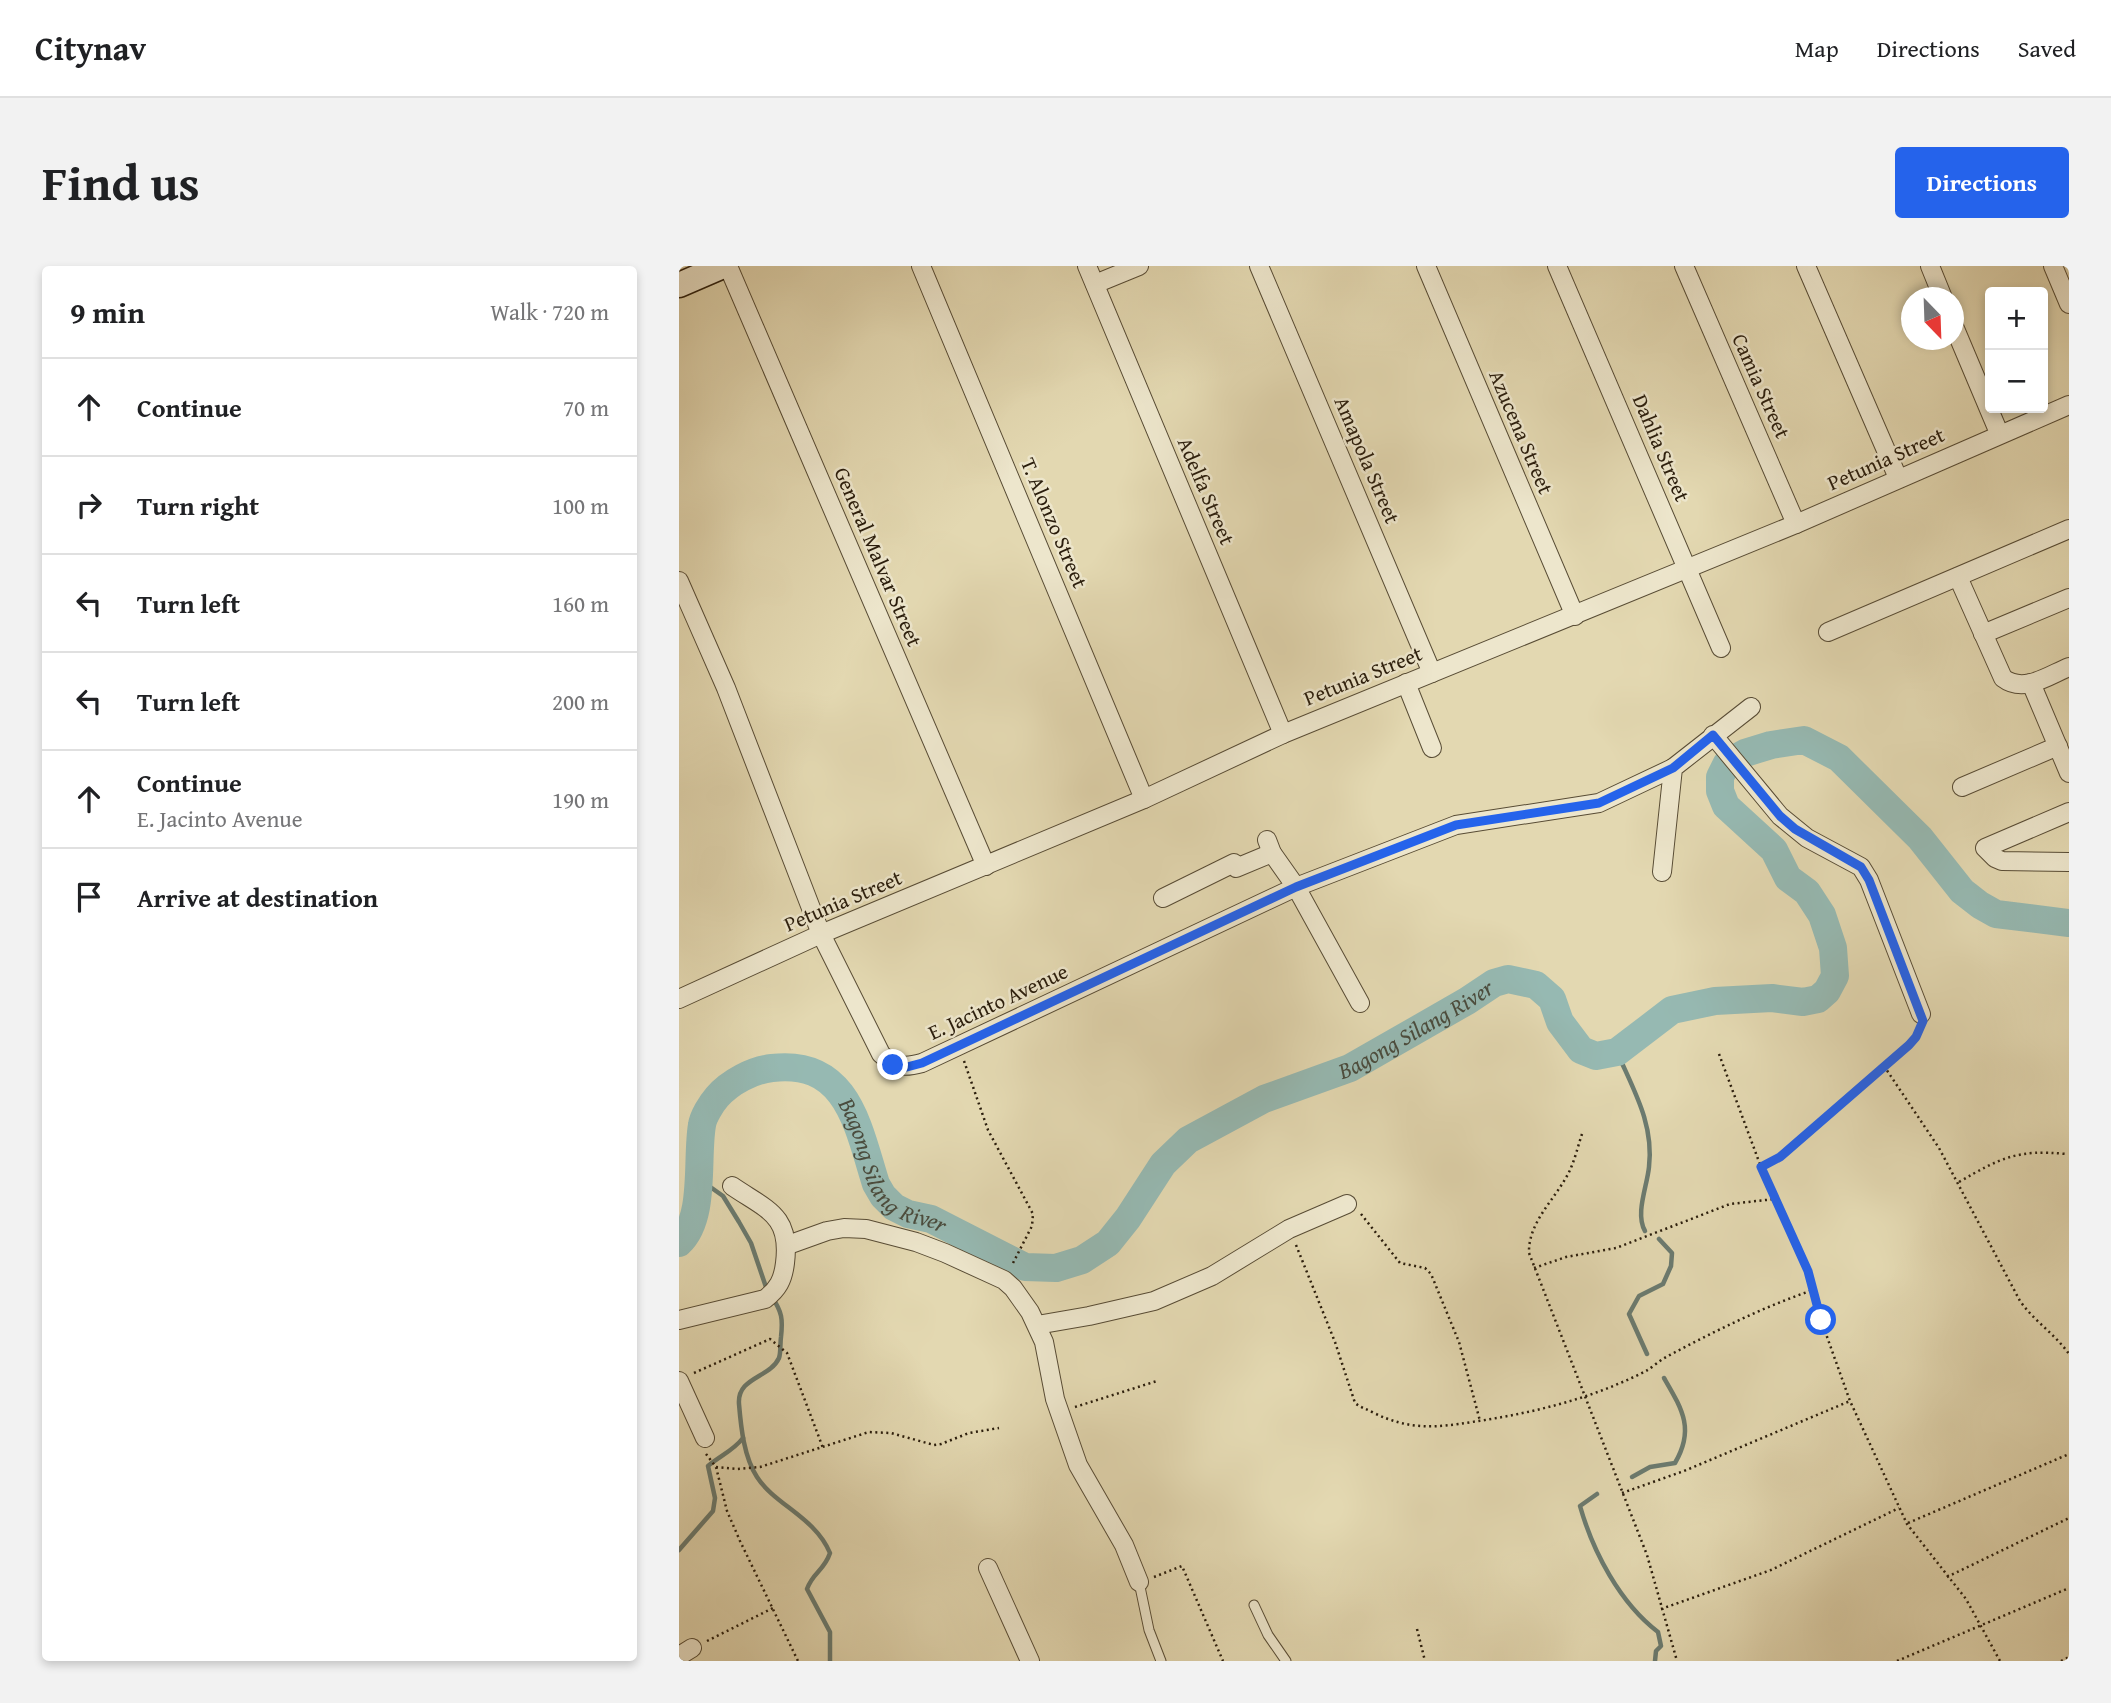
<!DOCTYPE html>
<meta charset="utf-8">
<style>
body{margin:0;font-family:"Gentium Book Plus",serif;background:#f2f2f2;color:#202124}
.controls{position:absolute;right:21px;top:21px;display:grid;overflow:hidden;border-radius:7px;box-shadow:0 4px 10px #0003}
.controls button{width:63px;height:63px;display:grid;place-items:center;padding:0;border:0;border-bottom:2px solid #e0e0e0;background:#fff;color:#202124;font:35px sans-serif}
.compass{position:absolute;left:1222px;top:21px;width:63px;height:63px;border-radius:50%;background:#fff;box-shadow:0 4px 10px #0003;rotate:157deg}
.stop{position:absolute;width:21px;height:21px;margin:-16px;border:5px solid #2563eb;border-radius:50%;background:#fff}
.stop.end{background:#2563eb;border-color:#fff;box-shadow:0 2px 7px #0008}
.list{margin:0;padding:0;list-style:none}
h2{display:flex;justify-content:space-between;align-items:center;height:91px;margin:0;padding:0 28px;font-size:30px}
h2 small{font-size:23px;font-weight:400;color:#757577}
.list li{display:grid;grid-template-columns:46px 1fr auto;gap:21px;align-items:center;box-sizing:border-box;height:98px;padding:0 28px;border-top:2px solid #e0e0e0}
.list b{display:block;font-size:26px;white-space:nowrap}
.list p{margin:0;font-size:23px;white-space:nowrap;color:#757577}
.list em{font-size:23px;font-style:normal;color:#757577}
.icon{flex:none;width:38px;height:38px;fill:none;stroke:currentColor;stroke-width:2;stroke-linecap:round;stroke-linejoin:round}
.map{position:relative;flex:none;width:1390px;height:1395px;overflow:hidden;border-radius:7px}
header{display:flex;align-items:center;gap:42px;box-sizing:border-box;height:98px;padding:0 35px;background:#fff;border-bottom:2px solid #e0e0e0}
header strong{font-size:33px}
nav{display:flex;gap:38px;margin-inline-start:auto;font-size:24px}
.intro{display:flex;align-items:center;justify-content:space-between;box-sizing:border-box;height:168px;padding:0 42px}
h1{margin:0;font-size:49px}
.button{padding:18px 32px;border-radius:7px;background:#2563eb;color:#fff;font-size:24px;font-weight:700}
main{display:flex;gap:42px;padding:0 42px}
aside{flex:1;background:#fff;border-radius:7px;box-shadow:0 4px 10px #0003}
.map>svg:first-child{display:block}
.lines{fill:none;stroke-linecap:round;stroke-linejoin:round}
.stream{stroke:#6b7b70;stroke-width:4.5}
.river{stroke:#96b9b2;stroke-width:28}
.lane-casing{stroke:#584c35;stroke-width:11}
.street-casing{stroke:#584c35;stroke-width:20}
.secondary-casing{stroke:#2a1d0c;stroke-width:27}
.path{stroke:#2a1d0c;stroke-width:2.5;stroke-dasharray:2 3.5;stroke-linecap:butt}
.lane{stroke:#ede6cc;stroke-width:9}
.street{stroke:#ede6cc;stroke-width:18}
.secondary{stroke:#ede6cc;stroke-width:24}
.route{stroke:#2563eb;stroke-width:9}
.labels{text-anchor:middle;stroke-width:5;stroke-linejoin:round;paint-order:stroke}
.street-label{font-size:21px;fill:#2a1d0c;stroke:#ede6cc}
.water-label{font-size:23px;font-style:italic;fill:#4a4c3e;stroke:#ede6cc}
</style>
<header>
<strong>Citynav</strong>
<nav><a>Map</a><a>Directions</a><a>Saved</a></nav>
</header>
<div class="intro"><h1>Find us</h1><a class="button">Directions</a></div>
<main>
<aside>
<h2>9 min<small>Walk · 720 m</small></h2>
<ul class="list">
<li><svg class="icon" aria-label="ahead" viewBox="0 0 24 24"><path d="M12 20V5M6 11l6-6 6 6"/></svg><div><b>Continue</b></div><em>70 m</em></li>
<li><svg class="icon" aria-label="right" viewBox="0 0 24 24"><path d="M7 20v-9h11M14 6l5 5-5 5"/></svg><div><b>Turn right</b></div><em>100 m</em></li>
<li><svg class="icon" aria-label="left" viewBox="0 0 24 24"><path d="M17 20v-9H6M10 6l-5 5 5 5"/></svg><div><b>Turn left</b></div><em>160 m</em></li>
<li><svg class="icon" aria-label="left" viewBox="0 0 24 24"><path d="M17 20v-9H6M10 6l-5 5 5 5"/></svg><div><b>Turn left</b></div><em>200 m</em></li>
<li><svg class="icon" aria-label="ahead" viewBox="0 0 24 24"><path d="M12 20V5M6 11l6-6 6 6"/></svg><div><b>Continue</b><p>E. Jacinto Avenue</p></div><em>190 m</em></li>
<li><svg class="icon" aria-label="arrive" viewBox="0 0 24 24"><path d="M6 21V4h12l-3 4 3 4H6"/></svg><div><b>Arrive at destination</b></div></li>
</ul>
</aside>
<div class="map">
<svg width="1390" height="1395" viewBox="0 0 1390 1395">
<rect width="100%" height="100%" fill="#e3d8b1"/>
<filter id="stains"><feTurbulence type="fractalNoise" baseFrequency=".00286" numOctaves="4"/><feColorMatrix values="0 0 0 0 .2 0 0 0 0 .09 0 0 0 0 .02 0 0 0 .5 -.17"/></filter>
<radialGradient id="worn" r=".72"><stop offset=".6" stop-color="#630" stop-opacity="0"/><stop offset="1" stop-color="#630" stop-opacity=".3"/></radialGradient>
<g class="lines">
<!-- stream -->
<g class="stream">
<path d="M938 786C955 825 975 858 970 901 968 921 956 948 966 965"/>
<path d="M20 913 44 930 60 956 72 977 88 1024"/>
<path d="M93 1031C103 1046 104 1053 102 1071 101 1077 102 1086 100 1092 91 1112 58 1111 60 1138 62 1162 65 1191 78 1211 96 1239 136 1251 151 1287 145 1305 134 1306 128 1323L151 1366V1395"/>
<path d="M968 1088 950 1048 960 1030 984 1018 992 1000 993 987 980 973"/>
<path d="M953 1211 971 1201 996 1197C1016 1163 1003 1143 985 1112"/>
<path d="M918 1228 901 1240C914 1286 941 1337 979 1366L982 1380 977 1385 976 1395"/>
<path d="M0 1284 34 1245 36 1232 29 1200C41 1190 55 1184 64 1172"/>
</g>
<!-- river -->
<path class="river" id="s1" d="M0 977C27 952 17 893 23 859 24 851 32 838 38 831 51 816 74 804 93 802 169 793 179 861 197 918L204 930 215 941 229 948 252 953 346 1001 377 1002 403 994 429 977 449 952 484 898 509 874 585 833 671 802 788 735 815 717 829 713 857 719 873 733 881 756 902 784 917 790 938 786 993 744 1036 735 1093 732 1124 736 1139 733 1148 725 1156 710 1154 682 1143 649 1128 626 1109 612 1095 584 1047 540 1041 525V511L1048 497 1066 487 1092 479 1125 474 1160 492 1241 572 1283 625 1301 639 1317 648 1390 657"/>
<!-- lane casing -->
<g class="lane-casing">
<g id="lane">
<path d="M460 1316 470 1364 482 1395"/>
<path d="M575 1339 589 1369 607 1395"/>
</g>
</g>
<!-- street casing -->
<g class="street-casing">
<g id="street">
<path d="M49 0 307 600"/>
<path d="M242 0 465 533"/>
<path d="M408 0 604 468"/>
<path d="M580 0 753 407"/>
<path d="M747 0 896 350"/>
<path d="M878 0 1042 382"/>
<path d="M1005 0 1117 258"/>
<path d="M1127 0 1219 212"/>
<path d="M1251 0 1264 32"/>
<path d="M1374 0 1390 38"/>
<path d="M416 18 460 0"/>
<path d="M1274 58 1320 167"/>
<path d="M1279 311 1324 412C1345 428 1370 409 1390 401"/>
<path d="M0 315 47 422 142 668 202 788C216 801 225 802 243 797L617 621 777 559 920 537 994 502"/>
<path d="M1149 366 1390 263"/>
<path d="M1304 368 1390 332"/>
<path d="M727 417 753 482"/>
<path d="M1352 417 1390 507"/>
<path d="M1034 469 1101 550 1128 572 1182 601 1190 614 1242 748"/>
<path d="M1283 521 1379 480"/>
<path d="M1390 546 1306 582 1316 592 1323 595 1390 596"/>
<path d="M588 574 593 587 617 621 681 737"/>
<path d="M983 606 994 502 1072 441"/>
<path d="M484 632 555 597 557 602 593 587"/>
<path d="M0 733 142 668 465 533 604 468 1117 258 1390 139"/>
<path d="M109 979 148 965 165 962 187 963 237 976 266 987 325 1014 334 1022 351 1046 365 1076 376 1133 399 1199 445 1279 460 1316"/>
<path d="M0 1054 86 1033C99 1023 104 1014 106 997 112 949 88 944 53 920"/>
<path d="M358 1059 410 1050 475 1035 533 1010 610 963 668 938"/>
<path d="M0 1115 26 1172"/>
<path d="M309 1302 351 1395"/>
<path d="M0 1390 13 1382"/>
</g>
</g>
<!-- secondary casing -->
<g class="secondary-casing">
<path id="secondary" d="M0 19 44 0"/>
</g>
<!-- path -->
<g class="path">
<path d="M1040 788 1082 901 1129 1005 1142 1054 1171 1135 1228 1258 1287 1333 1321 1395"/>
<path d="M285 795 309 864 354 948 353 960 333 999"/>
<path d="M1205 800 1260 882 1341 1035C1355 1055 1376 1068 1390 1088"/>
<path d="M903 868C899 880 896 893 891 904 878 932 849 955 850 987L968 1289 998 1395"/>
<path d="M1082 901 1101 891 1112 882 1230 779 1241 765"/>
<path d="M1280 916C1321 892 1339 883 1387 888"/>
<path d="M682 948 721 997 746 1002 752 1008 780 1076 801 1155"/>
<path d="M617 979 656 1076 676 1137C682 1142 688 1143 695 1147 730 1164 756 1162 793 1156 854 1147 912 1133 967 1105 974 1101 981 1094 989 1090 1036 1065 1084 1041 1134 1024"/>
<path d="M855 1002 887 991 937 982 1051 938 1096 933"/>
<path d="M15 1107 91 1073 108 1087 144 1182"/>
<path d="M396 1141 478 1115"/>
<path d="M27 1188 37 1201 48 1245 61 1275 119 1395"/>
<path d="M37 1201 58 1203 81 1201 190 1166 212 1167 255 1179 262 1178 290 1167 320 1162"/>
<path d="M943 1227 1005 1205 1171 1135"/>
<path d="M1229 1257 1390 1188"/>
<path d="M475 1311 503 1300 544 1395"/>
<path d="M1268 1311 1390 1252"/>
<path d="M982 1343 1092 1304 1220 1242"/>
<path d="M738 1363 746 1395"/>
<path d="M28 1375 94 1342"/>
<path d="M1218 1395 1390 1322"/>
<path d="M1382 1395 1390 1391"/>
</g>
<!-- lane -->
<use href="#lane" class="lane"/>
<!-- street -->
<use href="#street" class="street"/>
<!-- secondary -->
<use href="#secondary" class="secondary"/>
</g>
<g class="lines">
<!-- route -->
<path class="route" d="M214 799 228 801 243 797 617 621 777 559 920 537 994 502 1034 469 1101 550 1116 563 1182 601 1190 614 1244 755 1237 771 1230 779 1101 891 1082 901 1129 1005 1142 1054"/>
</g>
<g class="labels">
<!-- street labels -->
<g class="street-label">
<text transform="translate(1082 120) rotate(66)" y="7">Camia Street</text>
<text transform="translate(842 166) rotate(67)" y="7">Azucena Street</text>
<text transform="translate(982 182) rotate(67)" y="7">Dahlia Street</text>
<text transform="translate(1207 193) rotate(-24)" y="7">Petunia Street</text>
<text transform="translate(688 194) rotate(67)" y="7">Amapola Street</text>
<text transform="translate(527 225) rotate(67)" y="7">Adelfa Street</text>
<text transform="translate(375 257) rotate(67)" y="7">T. Alonzo Street</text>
<text transform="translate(199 291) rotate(67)" y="7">General Malvar Street</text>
<text transform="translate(684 410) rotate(-22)" y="7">Petunia Street</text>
<text transform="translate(164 635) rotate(-23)" y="7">Petunia Street</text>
<text transform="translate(319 736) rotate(-25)" y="7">E. Jacinto Avenue</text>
</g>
<!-- water labels -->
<g class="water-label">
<text dy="8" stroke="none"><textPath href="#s1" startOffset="1041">Bagong Silang River</textPath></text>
<text dy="8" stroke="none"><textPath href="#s1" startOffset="390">Bagong Silang River</textPath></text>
</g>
</g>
<rect width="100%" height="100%" filter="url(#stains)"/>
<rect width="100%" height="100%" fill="url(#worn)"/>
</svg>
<div class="controls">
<button>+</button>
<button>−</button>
</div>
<svg class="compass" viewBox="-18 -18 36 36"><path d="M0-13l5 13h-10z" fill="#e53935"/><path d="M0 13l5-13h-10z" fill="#757577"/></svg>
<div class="stop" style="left:1142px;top:1054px"></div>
<div class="stop end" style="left:214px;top:799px"></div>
</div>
</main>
